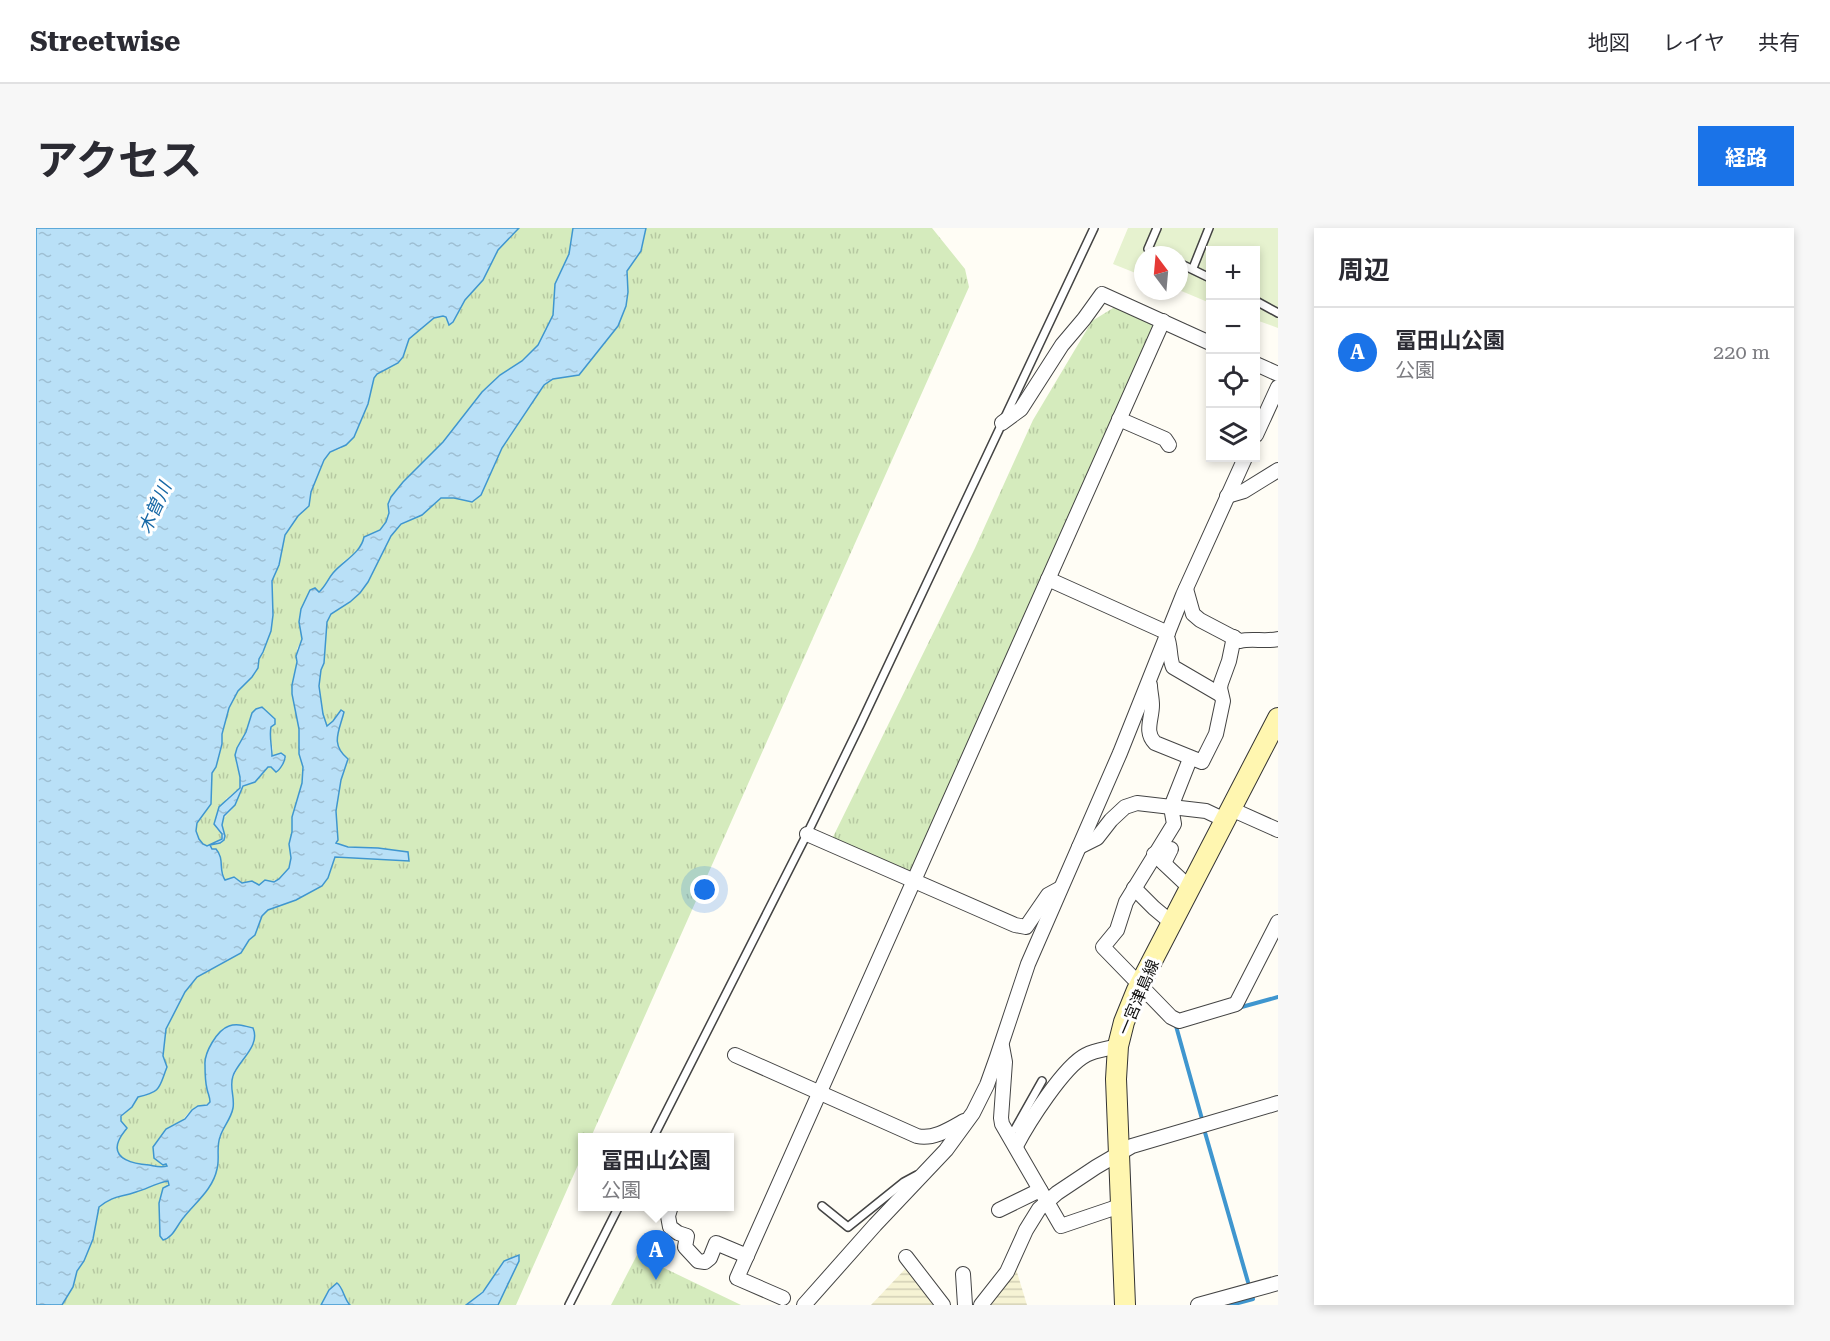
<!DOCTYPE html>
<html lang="ja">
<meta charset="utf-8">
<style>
body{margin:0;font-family:"Roboto Serif","Noto Sans JP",serif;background:#f7f7f7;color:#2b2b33}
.controls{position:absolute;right:18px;top:18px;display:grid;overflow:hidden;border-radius:0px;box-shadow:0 3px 9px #0003}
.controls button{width:54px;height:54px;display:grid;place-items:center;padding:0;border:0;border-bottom:2px solid #e1e1e2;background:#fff;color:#2b2b33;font:30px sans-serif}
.compass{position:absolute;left:1098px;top:18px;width:54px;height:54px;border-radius:50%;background:#fff;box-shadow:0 3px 9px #0003;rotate:344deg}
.you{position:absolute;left:669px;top:662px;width:21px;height:21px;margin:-15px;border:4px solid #fff;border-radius:50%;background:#1a73e8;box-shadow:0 0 0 9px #1a73e833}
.badge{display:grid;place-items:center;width:39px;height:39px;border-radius:50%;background:#1a73e8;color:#fff;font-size:20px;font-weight:700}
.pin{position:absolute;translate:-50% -50px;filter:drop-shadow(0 2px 3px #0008)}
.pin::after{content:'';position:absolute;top:32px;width:21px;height:18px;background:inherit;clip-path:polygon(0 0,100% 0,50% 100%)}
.popup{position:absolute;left:542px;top:905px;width:156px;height:78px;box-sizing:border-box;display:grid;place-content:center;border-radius:0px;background:#fff;filter:drop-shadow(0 2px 4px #0005);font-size:20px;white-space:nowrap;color:#7c7c81}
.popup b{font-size:22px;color:#2b2b33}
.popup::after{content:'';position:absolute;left:50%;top:100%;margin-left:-12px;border:12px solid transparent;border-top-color:#fff}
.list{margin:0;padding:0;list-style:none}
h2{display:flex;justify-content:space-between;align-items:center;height:78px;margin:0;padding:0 24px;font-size:26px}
h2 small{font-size:20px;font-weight:400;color:#7c7c81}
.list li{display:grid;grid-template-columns:39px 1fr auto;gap:18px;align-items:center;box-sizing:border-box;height:90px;padding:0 24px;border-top:2px solid #e1e1e2}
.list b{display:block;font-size:22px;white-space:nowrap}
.list p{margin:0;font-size:20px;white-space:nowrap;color:#7c7c81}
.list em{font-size:20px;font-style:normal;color:#7c7c81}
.icon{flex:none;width:33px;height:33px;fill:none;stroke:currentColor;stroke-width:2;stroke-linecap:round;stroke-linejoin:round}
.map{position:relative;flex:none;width:1242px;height:1077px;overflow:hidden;border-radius:0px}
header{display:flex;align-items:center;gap:36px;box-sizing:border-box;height:84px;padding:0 30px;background:#fff;border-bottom:2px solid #e1e1e2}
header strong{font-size:28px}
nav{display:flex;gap:33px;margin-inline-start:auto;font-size:21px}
.intro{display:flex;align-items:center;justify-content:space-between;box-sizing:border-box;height:144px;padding:0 36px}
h1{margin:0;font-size:42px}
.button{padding:15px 27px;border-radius:0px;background:#1a73e8;color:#fff;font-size:21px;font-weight:700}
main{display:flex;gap:36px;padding:0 36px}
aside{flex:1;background:#fff;border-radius:0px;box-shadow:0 3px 9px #0003}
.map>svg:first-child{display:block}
.farmland{fill:url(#farmland-rules)}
.grass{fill:url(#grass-tufts)}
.pitch{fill:#e6f2cf}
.water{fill:url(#water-ripples);stroke:#3f96cf;stroke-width:1.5}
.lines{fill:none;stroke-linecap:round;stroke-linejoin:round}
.stream{stroke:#3f96cf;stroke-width:4}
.lane-casing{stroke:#444;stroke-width:10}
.street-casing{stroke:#444;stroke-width:16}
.secondary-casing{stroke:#333;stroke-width:22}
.lane{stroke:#fff;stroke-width:7}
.street{stroke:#fff;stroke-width:14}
.secondary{stroke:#fff6b0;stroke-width:20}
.labels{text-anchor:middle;stroke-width:6;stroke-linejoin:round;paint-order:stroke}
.street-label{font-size:16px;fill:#111;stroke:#fff}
.water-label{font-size:18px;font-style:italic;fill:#1768a6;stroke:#fff}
</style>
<header>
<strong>Streetwise</strong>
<nav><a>地図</a><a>レイヤ</a><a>共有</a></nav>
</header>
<div class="intro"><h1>アクセス</h1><a class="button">経路</a></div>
<main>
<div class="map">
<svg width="1242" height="1077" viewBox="0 0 1242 1077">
<defs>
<pattern id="farmland-rules" width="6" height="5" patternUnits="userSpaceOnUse" patternTransform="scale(1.5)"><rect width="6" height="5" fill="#f6f3d4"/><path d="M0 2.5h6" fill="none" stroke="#d2cfb5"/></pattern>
<pattern id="grass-tufts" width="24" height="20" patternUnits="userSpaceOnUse" patternTransform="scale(1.5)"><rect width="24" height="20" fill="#d5ebbd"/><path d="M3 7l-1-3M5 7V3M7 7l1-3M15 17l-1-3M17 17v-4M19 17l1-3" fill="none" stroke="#b6c8a1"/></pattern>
<pattern id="water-ripples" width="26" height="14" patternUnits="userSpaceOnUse" patternTransform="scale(1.5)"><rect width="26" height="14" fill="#b9e0f7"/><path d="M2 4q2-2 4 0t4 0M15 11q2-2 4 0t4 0" fill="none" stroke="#9ebfd3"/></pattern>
</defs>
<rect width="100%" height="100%" fill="#fffdf5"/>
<!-- farmland -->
<g class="farmland">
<path d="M871 1039 899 1077H835Z"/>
<path d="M980 1041 991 1077H955Z"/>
</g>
<!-- grass -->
<g class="grass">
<path d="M483 0H537L533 26 519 56 517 87 502 118 486 133 464 147 446 164 407 214 367 254 355 269 352 276 353 285 350 294 344 303 328 309 327 316 316 328 308 333 291 353 287 361 265 381 263 394 266 411 261 421V434L258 446 256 466 263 500V526L267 539 266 555 256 589V604L253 616 255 630 253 640 243 651 223 657 206 655 198 649 189 652 185 643 186 637 174 617 184 615 189 608C182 588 190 591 199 577 202 572 204 564 207 558L219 554 232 539 243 542 250 530 242 526 236 528 237 521 234 510 235 499 216 485 210 504 201 520 200 535 204 549V560L190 571 180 600 186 606V611L171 618 167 616 163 611 160 603 161 595 175 576 176 545 180 539 186 516V506L193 480 201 463 222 440 223 431 227 424 237 387 236 353 243 337 249 307 262 288 275 264 288 232 294 224 304 221 318 209 332 176 338 150 341 146 362 135 367 129 373 111 398 90 407 88 410 89 412 96 417 94 429 72 447 52 462 22Z"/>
<path d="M610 0H896L929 41 933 59 555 909 546 910V928L480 1077H462L483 1033 430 1077H314L308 1069 304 1057 293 1062 285 1077H26L37 1059 41 1043 48 1033 57 1011 63 979 79 968 91 967 118 956 132 953 133 957 123 972 124 1008 134 1009 183 933V911L197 882 196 852 203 837 214 821 217 815 219 803 188 800C172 821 166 833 171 860 172 866 174 868 174 874 169 878 161 878 156 882 148 887 150 893 137 897L130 935 131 938C125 940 120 938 113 937 100 936 74 933 83 912 84 908 88 904 91 900L85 893V889L96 879 102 869C125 865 123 858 131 839L127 828 130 801 149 764 161 749 205 725 213 712 219 707 226 688 232 682 260 672 286 658 292 650 299 629 373 632 372 624 342 620 312 619 299 615 302 611 300 583 305 552 312 532C293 514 306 504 305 482L297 493 291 498 286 486 283 458 285 442 288 435 291 394 295 386 314 374 324 365 332 354 355 308 365 296 386 287 405 270H418L436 274 445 267 466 220 508 157 582 98 590 78 592 64 591 43 605 23Z"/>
<path d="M1082 77 1123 94 876 648 796 611 939 320 997 192 1056 93Z"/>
<path d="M601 1027 705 1077H575Z"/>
</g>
<!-- pitch -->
<path class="pitch" d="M1092 0H1242V100L1220 92V22H1174V75L1143 62V27H1107V48L1077 36Z"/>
<!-- water -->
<g class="water">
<path d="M0 0H483L462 22 447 52 429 72 417 94 413 97 410 89 407 88 398 90 373 111 367 129 362 135 341 146 338 150 332 176 318 209 310 217 294 224 288 232 275 264 273 278 262 288 249 307 243 337 236 353 237 387 235 403 227 424 223 431 222 440 216 449 202 463 193 480 186 506V516L180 539 176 545 175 576 161 595 160 603 163 611 167 616 171 618 186 611V606L178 596 183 579 204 560V549L199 527 201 520 210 504 216 485 220 481 226 479 239 491V496L235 499C233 509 236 518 236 528L245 525 249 528C250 532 244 542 240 544L235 539H232L219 554 207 558 199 577 188 588 186 597 189 608 188 612 184 615 174 617 176 621H180C189 631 182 642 189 652L198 649 206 655 216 653 223 657 229 652 238 654 243 651 253 640 255 630 253 616 256 604V589L266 555 267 539 263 526V501L256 466V457L261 434 260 428 266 411 263 394 265 381 274 362 279 360 283 364C289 359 292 351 297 345 307 333 325 325 328 309L344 302 350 294 353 285 352 276 355 269 367 254 407 214 446 164 464 147 486 133 502 117 517 87 519 56 533 26 537 0H610L605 23 591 43 592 64 590 78 582 98 543 147 517 151 508 157 466 220 445 267 436 274 418 270H405L386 287 365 296 355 308 332 354 324 365 314 374 295 386 291 394 288 435 285 442 283 458 287 486 291 498 297 493 305 482 308 484C303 504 294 516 312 531L305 552 300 583 302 612 300 615 312 619 342 620 372 624 373 633 299 629 292 650 286 658 260 672 232 682 226 688 219 707 213 712 205 725 161 749 149 764 130 801 127 828 131 839C123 859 126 864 102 869L96 879 85 888V893L91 900C88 904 85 907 83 912 74 932 100 936 113 937 119 938 125 940 131 938L130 936 127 937 118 930 117 919 130 901 149 891 156 882 162 878 171 877 174 874C174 869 172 866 171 861 169 853 169 845 169 837 168 825 181 802 193 798 201 795 209 798 217 800 225 818 202 833 197 848 193 859 199 869 197 880 195 891 187 899 184 909 180 919 184 931 181 941 177 961 160 974 148 989 141 997 137 1010 127 1012L124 1008 123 975 127 960 133 957 132 953C120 955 111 961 100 964 83 970 78 967 63 979L57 1011 48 1033 41 1043 37 1059 26 1077H0Z"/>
<path d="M483 1027V1033L462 1077H430L447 1064 468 1033Z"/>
<path d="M301 1055C307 1059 308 1071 314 1077H285L293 1062Z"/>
</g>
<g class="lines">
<!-- stream -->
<g class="stream">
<path d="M1202 780 1242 769"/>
<path d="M1143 797 1140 798 1166 891"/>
<path d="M1168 901 1212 1054"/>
<path d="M1195 1077 1217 1071 1216 1068"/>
</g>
<!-- lane casing -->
<g class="lane-casing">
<g id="lane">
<path d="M1121 0 1112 21 1125 27"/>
<path d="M1143 35 1174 50"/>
<path d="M1157 40 1173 0"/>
<path d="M1220 73 1242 85"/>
<path d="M972 906 979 901 1006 853"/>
<path d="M617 910 771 606 824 497 1058 0"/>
<path d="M786 978 812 999 868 954 881 947"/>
<path d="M533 1077 583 978"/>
</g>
</g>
<!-- street casing -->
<g class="street-casing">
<g id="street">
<path d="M1220 136 1242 146"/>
<path d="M1083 191 1129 211 1133 217"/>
<path d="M966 195 985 181 1026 117 1048 91 1066 66 1174 115"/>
<path d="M1220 207 1242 159"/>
<path d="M1191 268 1208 263 1242 242"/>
<path d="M1012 351 1132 405"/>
<path d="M1150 361 1157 386 1164 392 1204 413C1216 410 1229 414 1242 411"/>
<path d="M1131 409C1135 419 1133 429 1137 439L1185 467"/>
<path d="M1114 457C1114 463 1116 470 1116 477 1116 491 1108 504 1119 515L1166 534 1180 506 1187 473 1184 460 1185 455 1193 433 1198 409"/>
<path d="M1154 531 1135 579 1138 596 1090 674 1081 702 1067 719 1135 789 1143 793 1200 776 1242 694"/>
<path d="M1195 581 1242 602"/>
<path d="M771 606 979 697 990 699 1012 667 1023 661"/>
<path d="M1043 619 1061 610 1075 592 1089 579 1101 575 1170 583 1189 592"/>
<path d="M1118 626 1154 660"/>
<path d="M1128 635 1135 621"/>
<path d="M1098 660 1118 680 1136 695"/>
<path d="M966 818 969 834 965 890 966 896 1025 998 1084 978"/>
<path d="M699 827 881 908C897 912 914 901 928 893"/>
<path d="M980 918C992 895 1028 838 1050 827 1059 822 1072 821 1082 818"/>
<path d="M635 978 632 988 634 999 642 1005 651 1008 649 1019 662 1033 669 1034 674 1030 680 1015 711 1028"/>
<path d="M963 982 1004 962"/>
<path d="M870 1029 907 1077"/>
<path d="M927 1046 929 1077"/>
<path d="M747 1070 701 1050 1127 93"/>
<path d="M768 1077 839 997 910 922 937 885 951 857 961 829 992 736 1084 525 1147 367 1209 230"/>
<path d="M945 1077 971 1044 990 1002 1003 981 1021 965 1060 939 1096 918 1242 875"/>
<path d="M1162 1077 1242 1055"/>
</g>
</g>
<!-- secondary casing -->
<g class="secondary-casing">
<path id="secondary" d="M1089 1077 1080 851 1082 818 1088 794 1101 762 1242 490"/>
</g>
<!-- lane -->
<use href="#lane" class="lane"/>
<!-- street -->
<use href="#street" class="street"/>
<!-- secondary -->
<use href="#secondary" class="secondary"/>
</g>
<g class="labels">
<!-- street labels -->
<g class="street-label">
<text transform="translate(1102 769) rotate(-67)" y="6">一宮津島線</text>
</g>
<!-- water labels -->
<g class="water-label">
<text transform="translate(119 280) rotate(-66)" y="6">木曽川</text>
</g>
</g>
</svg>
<div class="controls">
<button>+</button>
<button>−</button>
<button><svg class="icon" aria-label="locate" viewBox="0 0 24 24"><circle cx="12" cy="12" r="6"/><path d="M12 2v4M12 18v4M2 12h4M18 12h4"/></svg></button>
<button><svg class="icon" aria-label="layers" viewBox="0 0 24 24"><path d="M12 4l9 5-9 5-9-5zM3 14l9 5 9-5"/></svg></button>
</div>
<svg class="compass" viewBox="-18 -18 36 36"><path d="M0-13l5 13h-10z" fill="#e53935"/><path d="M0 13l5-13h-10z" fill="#7c7c81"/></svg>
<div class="you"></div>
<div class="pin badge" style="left:620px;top:1052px">A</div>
<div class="popup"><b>冨田山公園</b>公園</div>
</div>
<aside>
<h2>周辺<small></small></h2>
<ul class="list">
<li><span class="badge">A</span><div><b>冨田山公園</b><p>公園</p></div><em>220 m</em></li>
</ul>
</aside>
</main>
